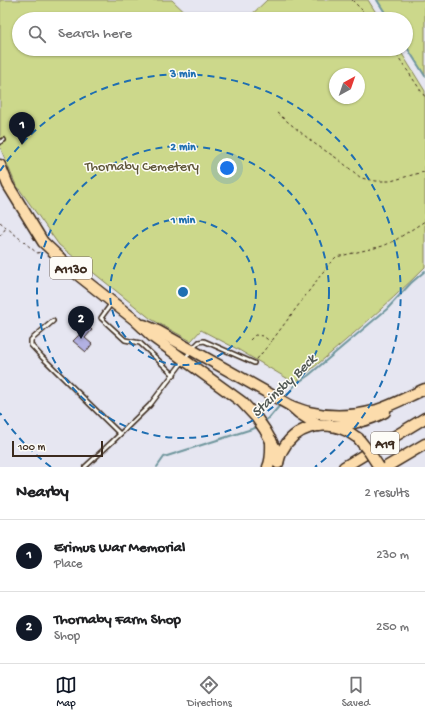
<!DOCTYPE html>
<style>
body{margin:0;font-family:"Gochi Hand",sans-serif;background:#f2f2f2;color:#202124}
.compass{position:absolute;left:329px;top:68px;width:36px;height:36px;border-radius:50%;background:#fff;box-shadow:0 1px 3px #0004;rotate:40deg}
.scale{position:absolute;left:12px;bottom:10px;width:91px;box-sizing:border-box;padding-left:4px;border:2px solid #3b2a1e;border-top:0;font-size:11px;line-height:14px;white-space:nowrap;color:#3b2a1e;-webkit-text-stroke:3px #fdfcf7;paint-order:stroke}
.you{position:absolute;left:227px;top:168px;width:14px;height:14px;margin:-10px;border:3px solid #fff;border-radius:50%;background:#1a73e8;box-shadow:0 0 0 6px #1a73e833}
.badge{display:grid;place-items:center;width:26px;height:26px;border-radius:50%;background:#111827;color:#fff;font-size:13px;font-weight:700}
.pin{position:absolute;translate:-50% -33px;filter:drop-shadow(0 1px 2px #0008)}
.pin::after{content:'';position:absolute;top:21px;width:14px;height:12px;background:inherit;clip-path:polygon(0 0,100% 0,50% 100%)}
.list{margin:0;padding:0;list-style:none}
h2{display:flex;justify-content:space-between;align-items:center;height:52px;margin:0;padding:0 16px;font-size:17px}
h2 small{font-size:13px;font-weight:400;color:#757577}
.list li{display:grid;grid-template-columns:26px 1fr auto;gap:12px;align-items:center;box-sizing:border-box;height:72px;padding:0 16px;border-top:1px solid #e0e0e0}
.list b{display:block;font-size:15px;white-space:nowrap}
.list p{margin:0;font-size:13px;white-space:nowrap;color:#757577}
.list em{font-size:13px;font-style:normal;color:#757577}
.icon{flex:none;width:22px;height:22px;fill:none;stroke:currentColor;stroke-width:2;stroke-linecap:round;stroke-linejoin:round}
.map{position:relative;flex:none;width:425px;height:467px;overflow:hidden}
.search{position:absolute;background:#fff;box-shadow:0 1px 3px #0004;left:12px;right:12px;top:12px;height:44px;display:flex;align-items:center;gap:10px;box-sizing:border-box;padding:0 14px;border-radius:22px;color:#757577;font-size:15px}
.sheet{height:196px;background:#fff}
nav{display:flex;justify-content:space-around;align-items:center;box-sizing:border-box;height:56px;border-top:1px solid #e0e0e0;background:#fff;font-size:11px;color:#757577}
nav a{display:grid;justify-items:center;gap:2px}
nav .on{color:#111827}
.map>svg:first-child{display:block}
.green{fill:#ccd88b;stroke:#848154;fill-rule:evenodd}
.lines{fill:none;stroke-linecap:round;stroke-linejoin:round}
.stream{stroke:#6f969d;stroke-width:2}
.building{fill:#b2b1e3;stroke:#3b2a1e}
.service-casing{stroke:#3b2a1e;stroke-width:6}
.primary-casing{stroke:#3b2a1e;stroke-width:13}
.trunk-casing{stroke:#3b2a1e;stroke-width:13}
.path{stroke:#3b2a1e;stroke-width:1;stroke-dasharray:3 3;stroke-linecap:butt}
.service{stroke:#fdfcf7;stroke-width:3}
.primary{stroke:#fcdcac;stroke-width:10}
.trunk{stroke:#fcdcac;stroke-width:10}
.primary-bridge-casing{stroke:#3b2a1e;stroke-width:13;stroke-linecap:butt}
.path-bridge{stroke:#3b2a1e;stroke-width:1;stroke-dasharray:3 3;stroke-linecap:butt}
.primary-bridge{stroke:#fcdcac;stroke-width:10}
.ring{fill:none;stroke:#1f6fb2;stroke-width:2;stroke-dasharray:7 5}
.labels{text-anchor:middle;stroke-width:3;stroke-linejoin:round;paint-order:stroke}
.shield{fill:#fdfcf7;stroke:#75695f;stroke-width:1}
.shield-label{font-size:13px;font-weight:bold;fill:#3b2a1e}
.park-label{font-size:14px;fill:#5f5639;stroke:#fdfcf7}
.water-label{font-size:15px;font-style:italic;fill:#505753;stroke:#fdfcf7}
.centre{fill:#1f6fb2;stroke:#fdfcf7;stroke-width:2}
.ring-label{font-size:12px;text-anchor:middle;font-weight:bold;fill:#1f6fb2;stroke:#fdfcf7;stroke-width:3;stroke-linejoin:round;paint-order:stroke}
</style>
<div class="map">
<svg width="425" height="467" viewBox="0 0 425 467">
<rect width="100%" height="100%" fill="#e6e6f1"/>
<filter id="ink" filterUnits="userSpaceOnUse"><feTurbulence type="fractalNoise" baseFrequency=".025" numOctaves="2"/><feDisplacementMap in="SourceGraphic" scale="8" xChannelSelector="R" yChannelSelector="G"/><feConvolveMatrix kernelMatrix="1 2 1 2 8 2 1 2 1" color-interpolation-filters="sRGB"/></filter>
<g filter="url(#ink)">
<!-- green -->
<g class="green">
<path d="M0 0H172L192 19H19V49H399L425 91V267C384 308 340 346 295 383L239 350 201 330 191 341 151 319 59 245 15 183 0 147ZM335 74H359V98H335Z"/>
<path d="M267 0H368L380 19H247Z"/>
<path d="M377 0H425V76L406 46V19H389Z"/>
</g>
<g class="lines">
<!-- stream -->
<g class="stream">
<path d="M377 0 389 19"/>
<path d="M406 46 425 76"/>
<path d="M284 399 296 384 309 375 387 309 411 283 425 271"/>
<path d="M263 422 269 418 281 404"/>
<path d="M157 467 164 457 255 428 257 426"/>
</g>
</g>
<!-- building -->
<path class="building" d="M88 326 92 330 85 338 92 344 86 352 73 341Z"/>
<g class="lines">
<!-- service casing -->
<g class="service-casing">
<g id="service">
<path d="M0 142 4 140"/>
<path d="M79 274 88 263"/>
<path d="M111 304 101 318 125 340 140 343 174 375"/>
<path d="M53 321 31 340V345L42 357 120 434"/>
<path d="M193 348 199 342 204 341 254 363"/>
<path d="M85 467 113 441 150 405 190 352"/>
</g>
</g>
<!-- primary casing -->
<g class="primary-casing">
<g id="primary">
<path d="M0 165 8 185 43 242 78 275 135 320 154 338 242 402 256 417 265 430 275 448 278 463"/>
<path d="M144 325 158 331 291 406 299 413 319 426"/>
<path d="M278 463C279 459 280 455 282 451 294 427 323 419 347 431 351 433 354 436 358 438"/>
</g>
</g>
<!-- trunk casing -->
<g class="trunk-casing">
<g id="trunk">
<path d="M291 406C297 408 303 411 309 412 330 417 355 416 377 410 393 405 409 396 425 389"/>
<path d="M331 426C351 424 367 422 385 412"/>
<path d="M268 467C272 459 271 449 271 440"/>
<path d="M344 467 425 418"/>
<path d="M386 467 425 444"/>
</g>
</g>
<!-- path -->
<g class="path">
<path d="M352 0 371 19"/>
<path d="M393 49 425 97"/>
<path d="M277 113 315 144 338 159 361 178 376 181H391L412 175 424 172 425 173"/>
<path d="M0 222 37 253 41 252"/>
<path d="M0 236 6 228"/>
<path d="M250 340 255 335 263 336 271 342"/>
<path d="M257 359 271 342 329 264 336 257 383 246 394 241 425 221"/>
</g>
<!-- service -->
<use href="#service" class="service"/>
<!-- primary -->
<use href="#primary" class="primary"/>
<!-- trunk -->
<use href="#trunk" class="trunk"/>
<!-- primary-bridge casing -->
<g class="primary-bridge-casing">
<path id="primary-bridge" d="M358 438 370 453 379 467"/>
</g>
<!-- path-bridge -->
<path class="path-bridge" d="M360 426 363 431"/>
<!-- primary-bridge -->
<use href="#primary-bridge" class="primary-bridge"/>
</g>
</g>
<!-- distance rings -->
<g class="ring">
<circle cx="183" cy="292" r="73"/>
<circle cx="183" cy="292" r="146"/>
<path d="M51 467A219 219 0 0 1 0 413M0 171A219 219 0 1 1 315 467"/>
</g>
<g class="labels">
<!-- shield labels -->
<g class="shield">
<rect x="50" y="257" width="42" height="22" rx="3"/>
<rect x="371" y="432" width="28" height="22" rx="3"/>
</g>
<g class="shield-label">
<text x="71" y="273">A1130</text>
<text x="385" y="448">A19</text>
</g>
<!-- park labels -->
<g class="park-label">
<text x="142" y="170">Thornaby Cemetery</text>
</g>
<!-- water labels -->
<g class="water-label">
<text transform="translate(283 385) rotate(-44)" y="5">Stainsby Beck</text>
</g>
</g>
<circle cx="183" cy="292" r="6" class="centre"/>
<g class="ring-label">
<text x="183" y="77">3 min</text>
<text x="183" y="150">2 min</text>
<text x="183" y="223">1 min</text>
</g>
</svg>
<svg class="compass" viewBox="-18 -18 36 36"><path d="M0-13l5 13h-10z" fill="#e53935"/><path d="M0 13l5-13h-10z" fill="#757577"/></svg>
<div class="scale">100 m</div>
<div class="you"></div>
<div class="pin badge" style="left:22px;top:145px">1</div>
<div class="pin badge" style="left:81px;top:339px">2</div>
<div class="search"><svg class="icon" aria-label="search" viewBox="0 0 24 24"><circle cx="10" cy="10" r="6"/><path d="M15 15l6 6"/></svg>Search here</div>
</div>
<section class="sheet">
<h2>Nearby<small>2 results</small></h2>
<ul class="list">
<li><span class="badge">1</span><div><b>Erimus War Memorial</b><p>Place</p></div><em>230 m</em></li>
<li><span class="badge">2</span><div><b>Thornaby Farm Shop</b><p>Shop</p></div><em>250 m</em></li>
</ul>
</section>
<nav>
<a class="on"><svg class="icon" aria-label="map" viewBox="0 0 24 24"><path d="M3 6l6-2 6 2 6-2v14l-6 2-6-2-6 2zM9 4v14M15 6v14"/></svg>Map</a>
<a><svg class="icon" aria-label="directions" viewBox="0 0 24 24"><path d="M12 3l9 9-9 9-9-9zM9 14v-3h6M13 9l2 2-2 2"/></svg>Directions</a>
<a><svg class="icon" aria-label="saved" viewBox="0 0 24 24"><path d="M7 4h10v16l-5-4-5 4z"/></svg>Saved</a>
</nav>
